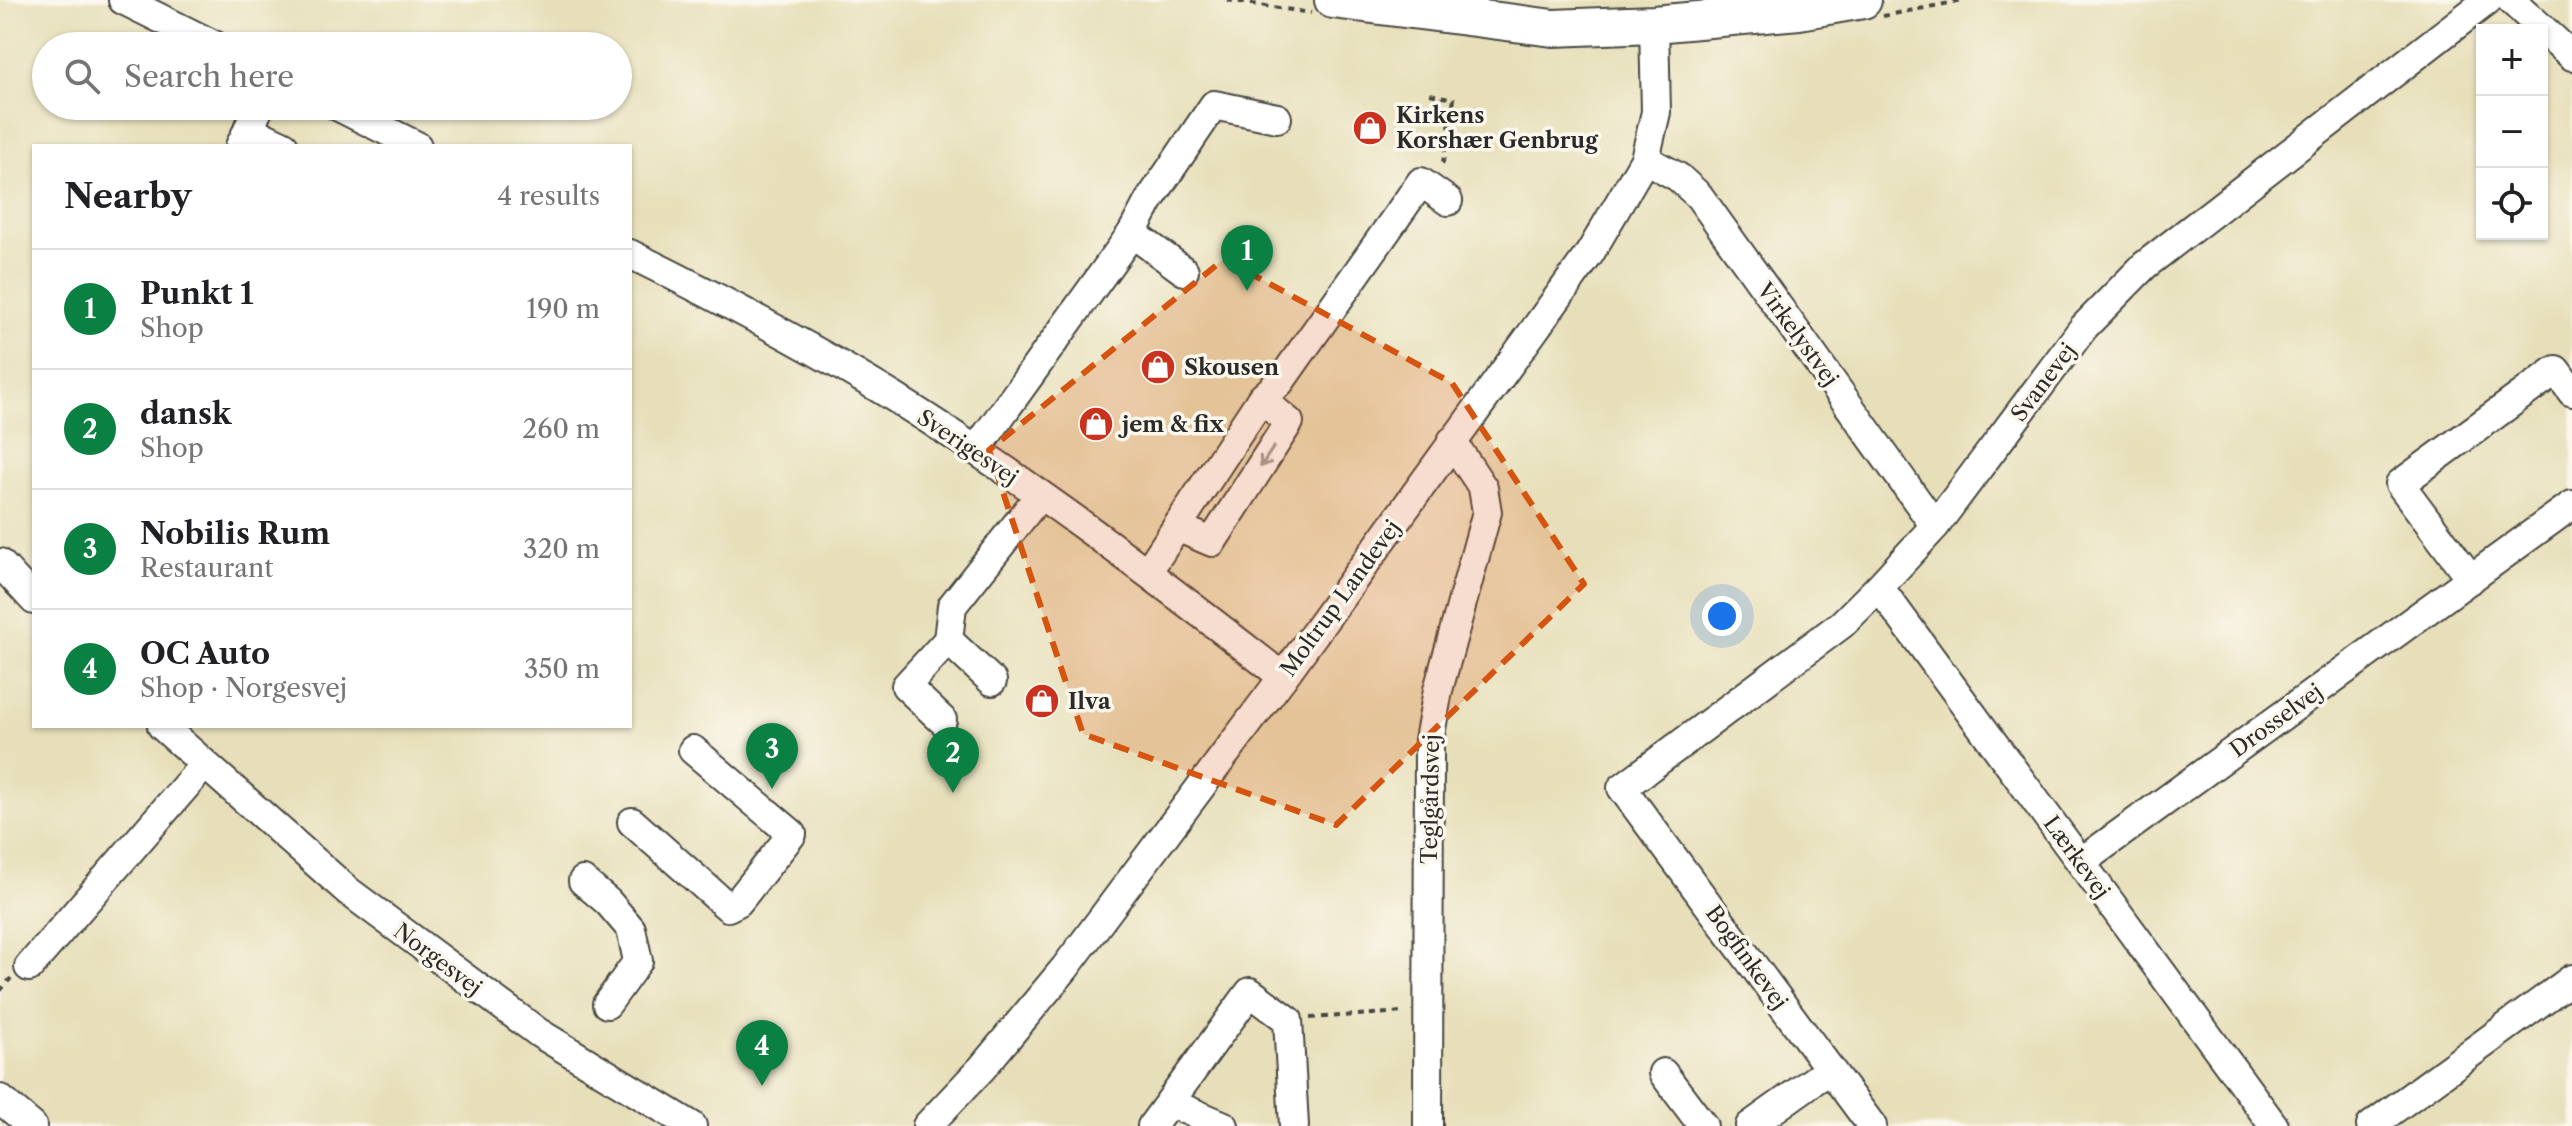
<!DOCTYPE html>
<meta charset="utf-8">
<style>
body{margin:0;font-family:"Libre Caslon Text",serif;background:#f2f2f2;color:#202124}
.controls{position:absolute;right:24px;top:24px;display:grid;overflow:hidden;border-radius:0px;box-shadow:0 2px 6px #0004}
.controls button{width:72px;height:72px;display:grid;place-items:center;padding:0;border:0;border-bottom:2px solid #e0e0e0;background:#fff;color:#202124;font:40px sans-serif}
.you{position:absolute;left:1722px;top:616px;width:28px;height:28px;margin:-20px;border:6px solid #fff;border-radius:50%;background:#1a73e8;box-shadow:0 0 0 12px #1a73e833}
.badge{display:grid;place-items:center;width:52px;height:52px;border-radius:50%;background:#0b8043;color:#fff;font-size:26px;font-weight:700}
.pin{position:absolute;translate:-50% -66px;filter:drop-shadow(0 2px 4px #0008)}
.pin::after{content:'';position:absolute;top:42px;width:28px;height:24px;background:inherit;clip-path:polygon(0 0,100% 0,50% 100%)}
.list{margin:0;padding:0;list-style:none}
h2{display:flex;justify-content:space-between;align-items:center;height:104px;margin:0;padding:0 32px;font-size:34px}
h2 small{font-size:26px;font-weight:400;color:#757577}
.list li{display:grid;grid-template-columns:52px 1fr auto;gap:24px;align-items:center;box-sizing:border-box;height:120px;padding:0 32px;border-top:2px solid #e0e0e0}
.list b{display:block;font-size:30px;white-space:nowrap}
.list p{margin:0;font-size:26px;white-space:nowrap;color:#757577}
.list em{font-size:26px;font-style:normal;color:#757577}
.icon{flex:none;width:44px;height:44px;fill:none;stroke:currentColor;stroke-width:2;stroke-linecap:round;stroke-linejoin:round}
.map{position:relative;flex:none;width:2572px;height:1126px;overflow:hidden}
.search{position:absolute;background:#fff;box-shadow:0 2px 6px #0004;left:32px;top:32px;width:600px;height:88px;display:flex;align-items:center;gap:20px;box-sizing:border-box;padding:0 28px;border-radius:44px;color:#757577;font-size:30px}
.panel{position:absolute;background:#fff;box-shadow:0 2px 6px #0004;left:32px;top:144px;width:600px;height:584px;border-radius:0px}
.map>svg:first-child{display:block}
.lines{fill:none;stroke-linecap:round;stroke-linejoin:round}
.minor-casing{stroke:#474640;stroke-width:32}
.major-casing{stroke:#474640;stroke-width:40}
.path{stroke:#474640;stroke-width:4;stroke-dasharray:6 6;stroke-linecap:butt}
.minor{stroke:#fff;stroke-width:28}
.major{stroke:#fff;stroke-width:36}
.oneway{stroke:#a0a0a0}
.marked{fill:#d5540f;fill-opacity:0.2;stroke:#d5540f;stroke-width:6;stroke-dasharray:16 10;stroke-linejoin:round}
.labels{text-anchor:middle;stroke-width:7;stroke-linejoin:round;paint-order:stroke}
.poi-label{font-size:22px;font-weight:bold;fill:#2b2b2b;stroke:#fbf7ec;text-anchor:start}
.street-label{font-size:22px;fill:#2b2b2b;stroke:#fbf7ec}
</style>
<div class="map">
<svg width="2572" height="1126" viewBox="0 0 2572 1126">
<rect width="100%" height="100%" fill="#fbf7ec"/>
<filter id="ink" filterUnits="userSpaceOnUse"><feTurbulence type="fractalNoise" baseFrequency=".0125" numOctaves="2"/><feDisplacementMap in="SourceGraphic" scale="16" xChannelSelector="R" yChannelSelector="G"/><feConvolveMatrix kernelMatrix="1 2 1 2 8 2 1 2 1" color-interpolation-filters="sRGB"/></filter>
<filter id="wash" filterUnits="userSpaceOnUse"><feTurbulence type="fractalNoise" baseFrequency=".006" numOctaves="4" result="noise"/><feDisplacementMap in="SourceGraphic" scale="32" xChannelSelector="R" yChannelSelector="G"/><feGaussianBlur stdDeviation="1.8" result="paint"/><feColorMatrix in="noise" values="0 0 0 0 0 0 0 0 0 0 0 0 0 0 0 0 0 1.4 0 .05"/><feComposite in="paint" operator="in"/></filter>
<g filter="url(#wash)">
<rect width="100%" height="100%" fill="#e7dfb9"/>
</g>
<g filter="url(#ink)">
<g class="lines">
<!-- minor casing -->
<g class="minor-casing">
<g id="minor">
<path d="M123 0 216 46"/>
<path d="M2511 0 2572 56"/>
<path d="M337 106 417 146"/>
<path d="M248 129 284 146"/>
<path d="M240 146 260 106"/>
<path d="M1645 159 1678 177 1699 196 1935 526"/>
<path d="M1132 233 1149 201 1214 105 1277 118"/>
<path d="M630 254C719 298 807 344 892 396 1029 481 1156 578 1283 677"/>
<path d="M976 450 1132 233 1184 271"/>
<path d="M1177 527 1212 542 1289 422 1261 399"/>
<path d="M0 563 34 600"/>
<path d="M1148 571 1261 399 1280 382 1421 182 1448 201"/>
<path d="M2471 579 2400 484 2556 370 2572 392"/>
<path d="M1879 587 2274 1126"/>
<path d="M992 681 948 640 952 606 1040 495"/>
<path d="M942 720 906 686 948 640"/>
<path d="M162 726 348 891 539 1033 692 1126"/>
<path d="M632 822 728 907 738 902 792 834 693 750"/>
<path d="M2081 862 2572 505"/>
<path d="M583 881 608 902 631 929 638 961 607 1004"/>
<path d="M29 967 204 765"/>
<path d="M1663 1073 1703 1126"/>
<path d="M0 1099 32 1126"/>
<path d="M1170 1103 1224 1126"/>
<path d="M927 1126 982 1068 1065 968 1283 677 1590 253 1645 159 1656 112 1654 24"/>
<path d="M1152 1126 1250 992 1288 1020 1294 1126"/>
<path d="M1428 1126 1429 740 1438 690 1487 512 1483 488 1452 441"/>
<path d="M1750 1126 1830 1069"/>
<path d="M1872 1126 1622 788 1842 624 1879 587 1935 526 2084 327 2145 265 2488 0"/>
<path d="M2371 1126 2572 979"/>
</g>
</g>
<!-- major casing -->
<g class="major-casing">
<path id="major" d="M1333 0 1553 28 1654 24 1799 11 1863 0"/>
</g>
<!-- path -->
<g class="path">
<path d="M1227 0 1311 13"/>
<path d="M1883 16 1965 0"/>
<path d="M1430 94 1454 99 1443 162 1438 167"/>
<path d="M0 991 11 978"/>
<path d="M1310 1018 1405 1012"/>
</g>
<!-- minor -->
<use href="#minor" class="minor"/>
<!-- major -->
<use href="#major" class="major"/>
</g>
<!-- one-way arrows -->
<defs><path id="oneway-shaft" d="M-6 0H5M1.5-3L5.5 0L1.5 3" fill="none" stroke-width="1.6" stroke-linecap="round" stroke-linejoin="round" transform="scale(2)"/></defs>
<use class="oneway" href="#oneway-shaft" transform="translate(1267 457) rotate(123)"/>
</g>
<!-- marked area -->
<path class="marked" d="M1224 259 1452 383 1584 584 1336 825 1083 734 989 450Z"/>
<!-- icons -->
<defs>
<g id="shop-disc" transform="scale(1.8)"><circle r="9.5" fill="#c8321e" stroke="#fbf7ec"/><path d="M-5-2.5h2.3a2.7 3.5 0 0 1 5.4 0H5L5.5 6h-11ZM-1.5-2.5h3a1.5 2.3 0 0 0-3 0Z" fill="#fff"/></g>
</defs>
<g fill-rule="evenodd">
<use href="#shop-disc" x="1370" y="128"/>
<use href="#shop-disc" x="1158" y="367"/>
<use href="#shop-disc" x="1096" y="424"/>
<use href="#shop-disc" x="1042" y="701"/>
</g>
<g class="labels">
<!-- poi labels -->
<g class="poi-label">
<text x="1396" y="123">Kirkens<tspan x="1396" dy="25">Korshær Genbrug</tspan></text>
<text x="1184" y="375">Skousen</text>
<text x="1122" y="432">jem &amp; fix</text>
<text x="1068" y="709">Ilva</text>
</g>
<!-- street labels -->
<g class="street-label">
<text transform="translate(1798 334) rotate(54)" y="8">Virkelystvej</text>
<text transform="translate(2043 382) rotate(-53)" y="8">Svanevej</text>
<text transform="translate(968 447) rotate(34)" y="8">Sverigesvej</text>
<text transform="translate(1340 598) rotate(-54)" y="8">Moltrup Landevej</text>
<text transform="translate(2276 720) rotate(-36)" y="8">Drosselvej</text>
<text transform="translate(1430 799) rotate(-89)" y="8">Teglgårdsvej</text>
<text transform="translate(2077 857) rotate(54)" y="8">Lærkevej</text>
<text transform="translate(1747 957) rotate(54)" y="8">Bogfinkevej</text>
<text transform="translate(438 959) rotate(37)" y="8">Norgesvej</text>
</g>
</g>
</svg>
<div class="controls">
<button>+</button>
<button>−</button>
<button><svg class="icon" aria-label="locate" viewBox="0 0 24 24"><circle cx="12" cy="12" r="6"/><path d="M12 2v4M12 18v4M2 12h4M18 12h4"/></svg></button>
</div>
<div class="you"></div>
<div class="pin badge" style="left:1247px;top:291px">1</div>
<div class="pin badge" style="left:953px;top:793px">2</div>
<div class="pin badge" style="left:772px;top:789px">3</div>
<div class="pin badge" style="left:762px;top:1086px">4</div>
<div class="search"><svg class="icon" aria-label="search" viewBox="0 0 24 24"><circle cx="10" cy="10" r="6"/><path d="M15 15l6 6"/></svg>Search here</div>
<section class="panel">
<h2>Nearby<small>4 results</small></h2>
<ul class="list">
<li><span class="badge">1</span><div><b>Punkt 1</b><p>Shop</p></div><em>190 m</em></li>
<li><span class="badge">2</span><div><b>dansk</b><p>Shop</p></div><em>260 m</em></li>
<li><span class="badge">3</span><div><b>Nobilis Rum</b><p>Restaurant</p></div><em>320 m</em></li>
<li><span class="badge">4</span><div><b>OC Auto</b><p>Shop · Norgesvej</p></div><em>350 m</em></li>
</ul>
</section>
</div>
